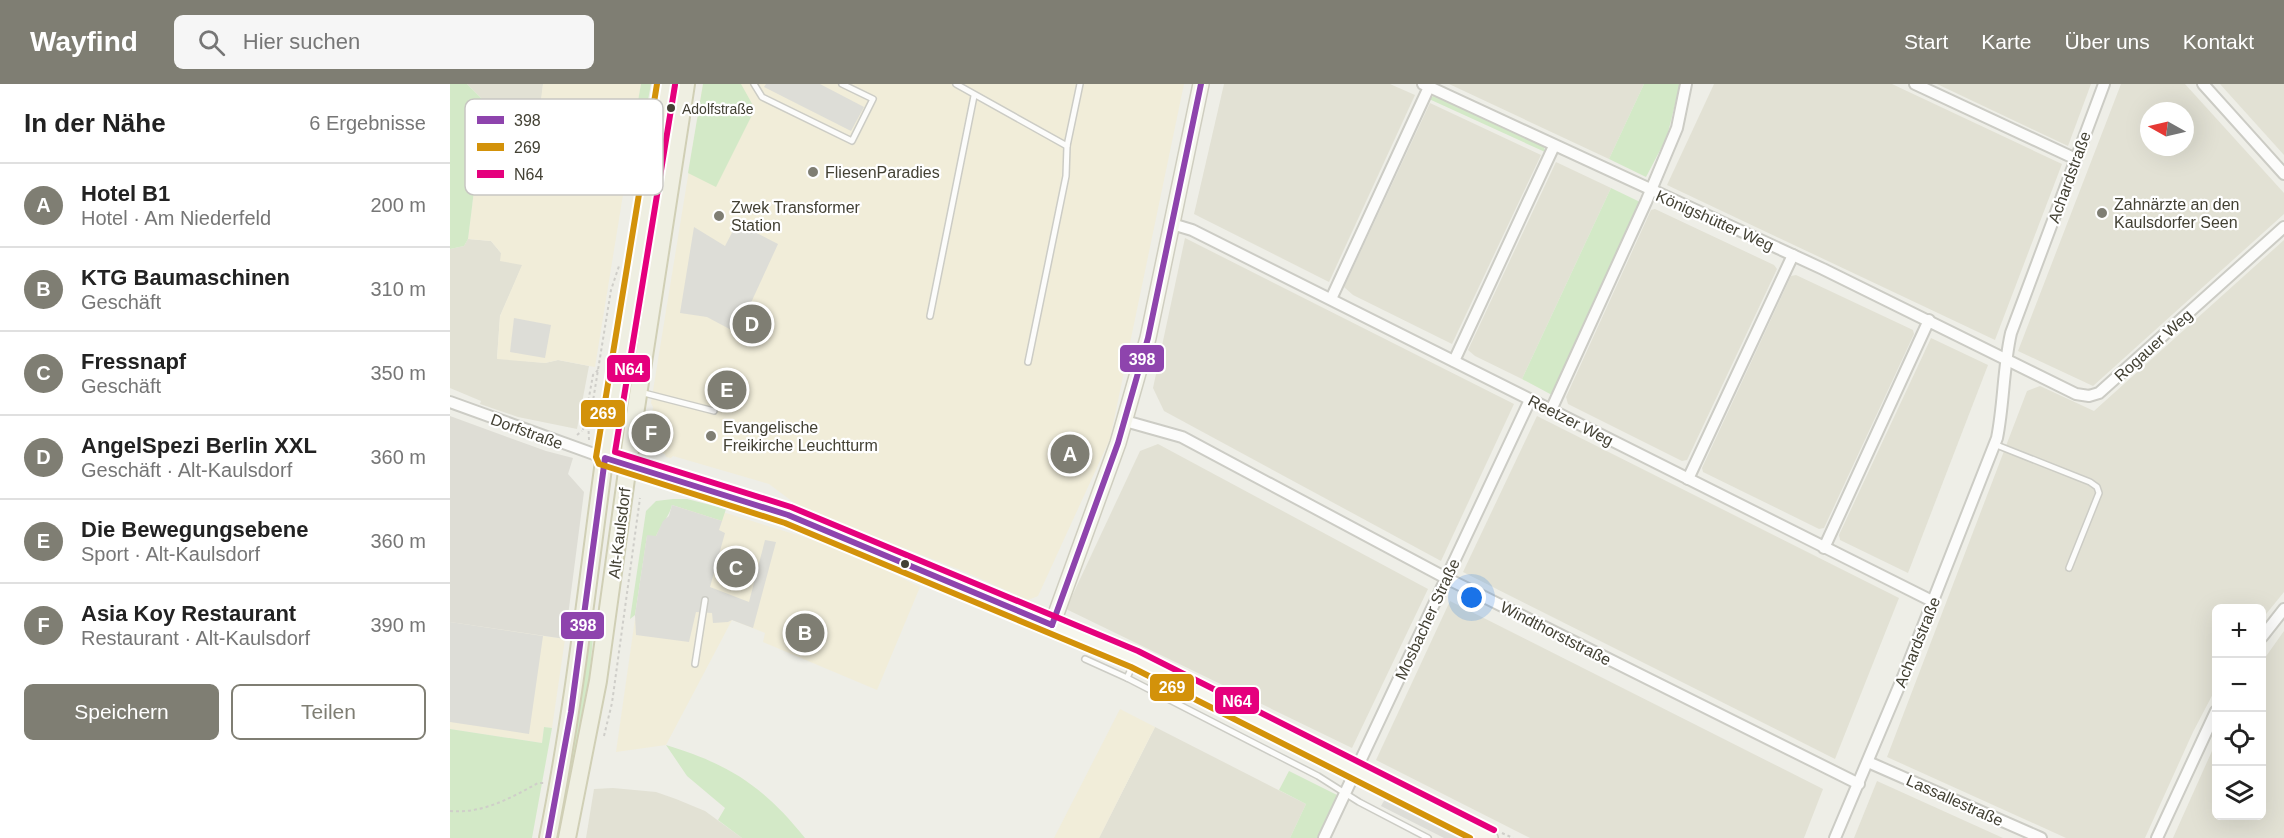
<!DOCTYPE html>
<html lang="de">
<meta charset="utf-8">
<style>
body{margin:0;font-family:Helvetica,sans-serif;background:#f6f6f6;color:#222}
.controls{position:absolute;right:18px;bottom:18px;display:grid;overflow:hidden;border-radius:9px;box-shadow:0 6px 24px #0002}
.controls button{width:54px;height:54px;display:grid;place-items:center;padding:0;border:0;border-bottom:2px solid #e0e0e0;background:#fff;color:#222;font:30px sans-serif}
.compass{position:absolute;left:1690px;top:18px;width:54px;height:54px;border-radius:50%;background:#fff;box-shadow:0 6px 24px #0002;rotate:278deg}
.you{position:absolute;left:1022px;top:514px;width:21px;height:21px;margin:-15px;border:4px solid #fff;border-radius:50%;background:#1a73e8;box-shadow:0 0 0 9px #1a73e833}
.badge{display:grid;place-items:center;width:39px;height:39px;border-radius:50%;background:#7f7e73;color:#fff;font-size:20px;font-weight:700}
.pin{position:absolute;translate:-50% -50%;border:3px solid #fff;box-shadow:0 2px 6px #0006}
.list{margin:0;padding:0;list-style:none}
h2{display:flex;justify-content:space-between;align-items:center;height:78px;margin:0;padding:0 24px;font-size:26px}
h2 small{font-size:20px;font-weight:400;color:#767676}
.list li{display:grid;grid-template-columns:39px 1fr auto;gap:18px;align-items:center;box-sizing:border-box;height:84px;padding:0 24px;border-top:2px solid #e0e0e0}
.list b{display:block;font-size:22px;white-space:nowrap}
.list p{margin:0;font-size:20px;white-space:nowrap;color:#767676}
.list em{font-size:20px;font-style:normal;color:#767676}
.actions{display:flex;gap:12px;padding:18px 24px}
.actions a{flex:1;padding:14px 0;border:2px solid #7f7e73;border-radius:9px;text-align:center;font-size:21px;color:#7f7e73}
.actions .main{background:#7f7e73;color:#fff}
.icon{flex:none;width:33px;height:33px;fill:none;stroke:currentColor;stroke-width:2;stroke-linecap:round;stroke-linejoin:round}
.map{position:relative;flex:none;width:1834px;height:754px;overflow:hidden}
header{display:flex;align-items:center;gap:36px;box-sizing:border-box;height:84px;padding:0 30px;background:#7f7e73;color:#fff}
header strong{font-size:28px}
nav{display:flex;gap:33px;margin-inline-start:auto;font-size:21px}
.search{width:420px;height:54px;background:#f6f6f6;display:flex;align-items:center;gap:15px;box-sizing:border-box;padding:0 21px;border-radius:9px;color:#767676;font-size:22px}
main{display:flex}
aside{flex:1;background:#fff}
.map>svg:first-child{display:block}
.residential{fill:#e2e1d4;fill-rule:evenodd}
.commercial{fill:#f1edd9}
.industrial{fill:#deddd5}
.green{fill:#d3e9c7}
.parking{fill:#ddddd7}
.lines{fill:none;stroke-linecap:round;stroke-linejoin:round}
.lane-casing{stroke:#ccccc5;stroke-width:8}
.street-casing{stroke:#ccccc5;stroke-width:14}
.secondary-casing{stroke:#cfcec0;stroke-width:18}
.primary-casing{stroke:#d0cfb5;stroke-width:20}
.path{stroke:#cfcec9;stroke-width:2;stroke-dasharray:3 3;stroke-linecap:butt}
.lane{stroke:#fcfcfb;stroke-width:5}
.street{stroke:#fcfcfb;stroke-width:10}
.secondary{stroke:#f6f6ed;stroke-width:15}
.primary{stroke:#efefe2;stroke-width:16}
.bus-1-casing{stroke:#fff;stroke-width:10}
.bus-2-casing{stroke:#fff;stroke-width:10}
.bus-3-casing{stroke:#fff;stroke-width:10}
.bus-1{stroke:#8e44ad;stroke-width:6}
.bus-2{stroke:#d3920a;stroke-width:6}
.bus-3{stroke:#e5007d;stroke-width:6}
.bus-dot{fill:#434134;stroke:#fff;stroke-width:2}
.poi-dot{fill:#7f7e73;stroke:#fff;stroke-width:2}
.labels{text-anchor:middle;stroke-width:4.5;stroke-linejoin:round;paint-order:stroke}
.bus-label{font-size:14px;fill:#434134;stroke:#fff;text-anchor:start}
.poi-label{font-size:16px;fill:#434134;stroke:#fff;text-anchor:start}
.street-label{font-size:16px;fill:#434134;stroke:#fff}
.key{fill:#fff;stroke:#c7c6c2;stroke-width:1.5}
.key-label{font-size:16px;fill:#434134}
.line-badge{stroke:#fff;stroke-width:2}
.badge-label{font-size:16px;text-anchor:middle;font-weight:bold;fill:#fff}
</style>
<header>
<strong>Wayfind</strong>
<div class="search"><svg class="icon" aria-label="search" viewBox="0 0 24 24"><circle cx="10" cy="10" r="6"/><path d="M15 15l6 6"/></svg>Hier suchen</div>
<nav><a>Start</a><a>Karte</a><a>Über uns</a><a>Kontakt</a></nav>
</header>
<main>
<aside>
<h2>In der Nähe<small>6 Ergebnisse</small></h2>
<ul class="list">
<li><span class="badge">A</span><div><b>Hotel B1</b><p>Hotel · Am Niederfeld</p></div><em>200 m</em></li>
<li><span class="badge">B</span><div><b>KTG Baumaschinen</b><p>Geschäft</p></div><em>310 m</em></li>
<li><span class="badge">C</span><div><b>Fressnapf</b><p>Geschäft</p></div><em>350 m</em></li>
<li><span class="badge">D</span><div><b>AngelSpezi Berlin XXL</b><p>Geschäft · Alt-Kaulsdorf</p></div><em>360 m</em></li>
<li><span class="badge">E</span><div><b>Die Bewegungsebene</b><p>Sport · Alt-Kaulsdorf</p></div><em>360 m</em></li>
<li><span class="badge">F</span><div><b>Asia Koy Restaurant</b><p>Restaurant · Alt-Kaulsdorf</p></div><em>390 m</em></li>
</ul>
<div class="actions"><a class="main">Speichern</a><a>Teilen</a></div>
</aside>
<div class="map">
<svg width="1834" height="754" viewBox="0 0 1834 754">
<rect width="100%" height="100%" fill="#eeeee7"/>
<!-- residential -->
<g class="residential">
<path d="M17 0H93L91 22 35 18Z"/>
<path d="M774 0H940L965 11 879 198 744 130Z"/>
<path d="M999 0H1194L1159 75Z"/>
<path d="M1264 0H1442L1612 80 1545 256 1217 101Z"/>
<path d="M1487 0H1641L1618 62Z"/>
<path d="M1671 0H1735L1834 109V130L1643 302 1568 267ZM1699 27H1735V63H1699Z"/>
<path d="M1770 0H1834V71Z"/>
<path d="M980 19 1091 71 1002 260 903 211 894 203Z"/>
<path d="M1106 78 1161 104 1072 295 1025 272 1018 266Z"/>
<path d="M1205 125 1324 181 1327 185 1237 376 1232 377 1118 320 1116 313 1201 126Z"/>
<path d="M735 154 1064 320 991 477 714 327 703 304Z"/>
<path d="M18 155 41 157 51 169 73 180 50 232 47 274 95 279 108 276 139 282 127 345 68 333 30 320 31 317 0 304V165L14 162Z"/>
<path d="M1834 156V508L1812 535V524H1766V604L1743 648 1695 754H1616L1437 673 1577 307 1590 302 1644 327Z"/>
<path d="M1346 191 1463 246 1464 250 1374 444 1369 445 1253 388 1252 384 1341 192Z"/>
<path d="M1481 254 1538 281 1458 489 1390 456 1389 451Z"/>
<path d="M1087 332 1449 514 1385 675 1013 488Z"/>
<path d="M708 360 978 505 902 664 616 525 690 367Z"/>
<path d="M1000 517 1373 705 1354 754H1080L926 676Z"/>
<path d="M1834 547V754H1723L1766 658V732H1812V578Z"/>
<path d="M705 643 856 720 840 754H649Z"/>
<path d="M1427 697 1553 754H1404Z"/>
<path d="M163 704 206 708 226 715 255 727 292 754H136L144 705Z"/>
</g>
<!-- commercial -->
<g class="commercial">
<path d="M93 0H191L145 283 108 276 95 279 47 275 50 232 72 181 50 177 51 169 41 157 18 155 35 18 90 22Z"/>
<path d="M253 0H734L660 355 588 512 578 516 513 487 351 424 319 400 223 372 221 374 216 373 215 370 199 365 196 361 203 323 201 319Z"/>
<path d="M237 417 357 454 417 477 470 503 427 606 313 558 315 549 282 536 216 661 166 668 197 451Z"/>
<path d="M0 538 115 555 102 644 94 643 92 659 0 645Z"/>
<path d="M670 625 705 643 649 754H604Z"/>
</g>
<!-- industrial -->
<path class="industrial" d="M0 332 96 367 123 374 118 390 134 408 115 555 0 538Z"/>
<!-- green -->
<g class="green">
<path d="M0 0H17L35 18 18 155 14 162 0 165Z"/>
<path d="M191 0H201L190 58 180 63Z"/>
<path d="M253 0H291L305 25 266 103 238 89Z"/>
<path d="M1194 0H1230L1217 53 1196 93 1159 75Z"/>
<path d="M985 11 1094 62 1095 68 979 15Z"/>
<path d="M1161 104 1190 118 1102 311 1072 295Z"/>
<path d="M223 415H237L276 425 272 437 222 421C219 433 211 441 206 452H197L185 531 180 535 196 427 206 417Z"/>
<path d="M141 530 145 531 139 599 122 694 117 692Z"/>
<path d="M94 643 102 644 82 754H0V645L92 659Z"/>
<path d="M216 661C279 680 313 702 355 754H292L268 736 275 724 237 692Z"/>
<path d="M839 687 887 711 867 754H840L856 720 829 706Z"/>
</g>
<!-- parking -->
<g class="parking">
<path d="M316 0H370L414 23 401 47 314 3Z"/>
<path d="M287 139 328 160 287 249 257 233 230 229 244 143 275 162Z"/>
<path d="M64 234 101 241 95 274 60 268Z"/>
<path d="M222 421 272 437 269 446 275 449 260 503 299 518 315 456 326 458 303 544 282 536 278 538 263 539 262 529 246 528 239 558 186 551 185 531 197 451 206 452 213 437 219 432Z"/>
<path d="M0 538 93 552 79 650 0 638Z"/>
<path d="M935 715 1014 754H994L931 722Z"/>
</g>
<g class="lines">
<!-- lane casing -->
<g class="lane-casing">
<g id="lane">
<path d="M304 0 312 13 402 57 423 15 392 0"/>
<path d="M506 0 617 62"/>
<path d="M480 232 524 12"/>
<path d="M578 278 616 92 617 62 630 0"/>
<path d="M190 308 264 327"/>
<path d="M1544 360 1640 398 1647 403 1649 409 1619 484"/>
<path d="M635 575 677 594"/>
<path d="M685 576 677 594 868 692 909 718 978 754"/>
<path d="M245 580 255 516"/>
</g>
</g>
<!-- street casing -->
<g class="street-casing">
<g id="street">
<path d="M973 0 1373 185 1626 310 1639 312 1649 309 1834 143"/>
<path d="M1465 0 1626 75"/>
<path d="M1753 0 1834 90"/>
<path d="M722 140 742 146 1484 518"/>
<path d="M881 215 979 3"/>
<path d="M1004 277 1104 62"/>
<path d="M0 318 155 374"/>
<path d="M1101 326 1196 118 1227 44 1236 0"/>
<path d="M675 337 732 353 996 494 1409 700"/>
<path d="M1238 395 1343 171"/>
<path d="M1374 464 1479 236"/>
<path d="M1812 553 1834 525"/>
<path d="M1418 678 1591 754"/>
<path d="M874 754 1080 316"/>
<path d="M1385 754 1453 593 1547 354C1554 319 1553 284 1561 249L1654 0"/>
<path d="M1707 754 1766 627"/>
</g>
</g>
<!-- secondary casing -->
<g class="secondary-casing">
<g id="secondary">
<path d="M155 374 338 431 685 575 1040 754"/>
<path d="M602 541 668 359 698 254 751 0"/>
</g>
</g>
<!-- primary casing -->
<g class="primary-casing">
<g id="primary">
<path d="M98 754C123 629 137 503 154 377 172 251 197 126 216 0"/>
<path d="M117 754 148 597 184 337 236 0"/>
</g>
</g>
<!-- path -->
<g class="path">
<path d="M133 346 143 291 148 286"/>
<path d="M127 351 132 347"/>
<path d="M139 356 138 335 142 323 161 206 169 182"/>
<path d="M154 652 162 619 190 414"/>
<path d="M0 727C32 730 61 714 88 699H94"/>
<path d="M1052 749 1063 754"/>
</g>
<!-- lane -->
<use href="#lane" class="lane"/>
<!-- street -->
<use href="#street" class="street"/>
<!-- secondary -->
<use href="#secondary" class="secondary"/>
<!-- primary -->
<use href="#primary" class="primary"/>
<!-- bus-1 casing -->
<g class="bus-1-casing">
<g id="bus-1">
<path d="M602 541 668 359 698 254 751 0"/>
<path d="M98 754 121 628 155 374 338 431 602 541"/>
</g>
</g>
<!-- bus-2 casing -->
<g class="bus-2-casing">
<path id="bus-2" d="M207 0 146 373 149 380 335 439 681 583 1020 754"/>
</g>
<!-- bus-3 casing -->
<g class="bus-3-casing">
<path id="bus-3" d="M225 1 165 368 341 423 688 567 1044 746"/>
</g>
<!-- bus-1 -->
<use href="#bus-1" class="bus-1"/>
<!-- bus-2 -->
<use href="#bus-2" class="bus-2"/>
<!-- bus-3 -->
<use href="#bus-3" class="bus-3"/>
</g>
<!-- markers -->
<g class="bus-dot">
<circle cx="221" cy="24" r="5"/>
<circle cx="455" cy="480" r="5"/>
</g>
<g class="poi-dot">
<circle cx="363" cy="88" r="6"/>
<circle cx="1652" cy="129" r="6"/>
<circle cx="269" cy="132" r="6"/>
<circle cx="261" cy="352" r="6"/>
</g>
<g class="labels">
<!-- bus labels -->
<g class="bus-label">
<text x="232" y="30">Adolfstraße</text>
</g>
<!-- poi labels -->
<g class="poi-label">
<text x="375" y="94">FliesenParadies</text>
<text x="1664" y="126">Zahnärzte an den<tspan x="1664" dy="18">Kaulsdorfer Seen</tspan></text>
<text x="281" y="129">Zwek Transformer<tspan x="281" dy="18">Station</tspan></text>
<text x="273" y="349">Evangelische<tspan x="273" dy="18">Freikirche Leuchtturm</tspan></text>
</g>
<!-- street labels -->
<g class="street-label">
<text transform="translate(1619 93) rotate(-70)" y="6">Achardstraße</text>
<text transform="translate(1265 136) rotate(24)" y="6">Königshütter Weg</text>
<text transform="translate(1703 261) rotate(-42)" y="6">Rogauer Weg</text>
<text transform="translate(1121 336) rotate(27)" y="6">Reetzer Weg</text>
<text transform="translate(77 347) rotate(20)" y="6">Dorfstraße</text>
<text transform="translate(169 449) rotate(-83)" y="6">Alt-Kaulsdorf</text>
<text transform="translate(977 535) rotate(-65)" y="6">Mosbacher Straße</text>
<text transform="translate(1106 549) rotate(27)" y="6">Windthorststraße</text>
<text transform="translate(1467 558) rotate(-68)" y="6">Achardstraße</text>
<text transform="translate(1505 716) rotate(24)" y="6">Lassallestraße</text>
</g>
</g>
<!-- legend -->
<rect x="15" y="15" width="198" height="96" rx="9" class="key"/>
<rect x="27" y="32" width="27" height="8" fill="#8e44ad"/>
<rect x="27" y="59" width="27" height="8" fill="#d3920a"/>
<rect x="27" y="86" width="27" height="8" fill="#e5007d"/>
<g class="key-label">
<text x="64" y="42">398</text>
<text x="64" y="69">269</text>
<text x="64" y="96">N64</text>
</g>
<g class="line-badge">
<rect x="669" y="260" width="46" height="29" rx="6" fill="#8e44ad"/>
<rect x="156" y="270" width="45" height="29" rx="6" fill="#e5007d"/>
<rect x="130" y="315" width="46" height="29" rx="6" fill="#d3920a"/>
<rect x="110" y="527" width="45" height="29" rx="6" fill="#8e44ad"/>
<rect x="699" y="589" width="46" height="29" rx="6" fill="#d3920a"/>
<rect x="764" y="602" width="46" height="29" rx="6" fill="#e5007d"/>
</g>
<g class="badge-label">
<text x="692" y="281">398</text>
<text x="179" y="291">N64</text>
<text x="153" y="335">269</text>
<text x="133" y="547">398</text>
<text x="722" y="609">269</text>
<text x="787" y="623">N64</text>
</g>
</svg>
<div class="controls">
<button>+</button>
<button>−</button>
<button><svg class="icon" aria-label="locate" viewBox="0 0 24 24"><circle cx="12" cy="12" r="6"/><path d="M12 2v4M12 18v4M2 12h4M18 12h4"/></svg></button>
<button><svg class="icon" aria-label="layers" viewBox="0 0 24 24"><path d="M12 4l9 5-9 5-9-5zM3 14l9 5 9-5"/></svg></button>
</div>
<svg class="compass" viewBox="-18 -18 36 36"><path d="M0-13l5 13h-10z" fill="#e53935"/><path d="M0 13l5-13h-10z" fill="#767676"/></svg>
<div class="you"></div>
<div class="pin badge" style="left:620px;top:370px">A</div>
<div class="pin badge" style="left:355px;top:549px">B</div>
<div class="pin badge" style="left:286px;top:484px">C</div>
<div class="pin badge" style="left:302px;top:240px">D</div>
<div class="pin badge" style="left:277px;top:306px">E</div>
<div class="pin badge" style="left:201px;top:349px">F</div>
</div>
</main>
